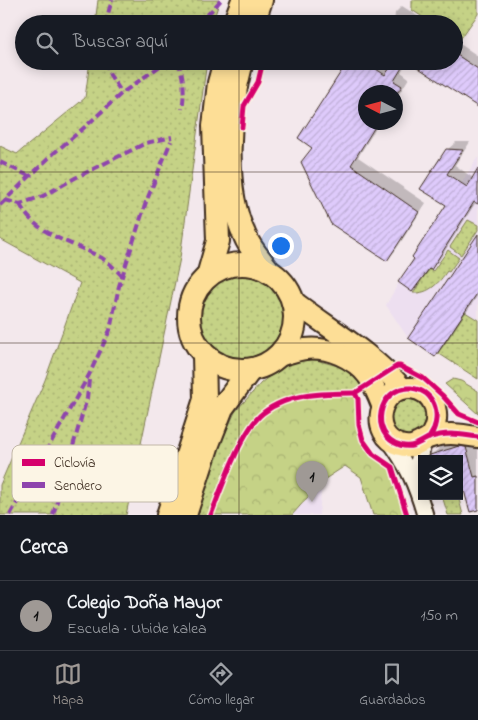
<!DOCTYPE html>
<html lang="es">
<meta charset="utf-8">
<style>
body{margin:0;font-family:"Indie Flower",sans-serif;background:#20242c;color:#f1f3f6}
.controls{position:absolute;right:15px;bottom:15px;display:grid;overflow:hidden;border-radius:0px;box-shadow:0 2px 12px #0003}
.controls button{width:45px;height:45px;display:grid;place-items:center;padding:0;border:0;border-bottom:1px solid #363941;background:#171b24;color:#f1f3f6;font:25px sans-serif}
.compass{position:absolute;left:358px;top:85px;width:45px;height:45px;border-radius:50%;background:#171b24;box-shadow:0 2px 12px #0003;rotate:276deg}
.you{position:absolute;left:280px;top:245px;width:18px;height:18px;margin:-12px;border:4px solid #fff;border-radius:50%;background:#1a73e8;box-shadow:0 0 0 8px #1a73e833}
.badge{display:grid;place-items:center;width:32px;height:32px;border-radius:50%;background:#9f9995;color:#111;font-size:16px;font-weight:700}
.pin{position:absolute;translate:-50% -41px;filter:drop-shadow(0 1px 2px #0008)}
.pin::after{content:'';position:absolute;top:26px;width:18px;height:15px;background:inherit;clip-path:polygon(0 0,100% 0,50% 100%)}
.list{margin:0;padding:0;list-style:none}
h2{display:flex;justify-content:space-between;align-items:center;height:65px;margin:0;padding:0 20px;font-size:21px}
h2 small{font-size:16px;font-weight:400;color:#9ea1a6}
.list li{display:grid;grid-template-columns:32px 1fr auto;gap:15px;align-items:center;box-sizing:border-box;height:70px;padding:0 20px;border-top:1px solid #363941}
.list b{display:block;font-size:19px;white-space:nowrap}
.list p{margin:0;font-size:16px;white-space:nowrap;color:#9ea1a6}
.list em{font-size:16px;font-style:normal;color:#9ea1a6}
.icon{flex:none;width:28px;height:28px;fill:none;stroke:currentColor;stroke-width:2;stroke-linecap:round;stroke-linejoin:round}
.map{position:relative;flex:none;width:478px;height:515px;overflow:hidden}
.search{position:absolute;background:#171b24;box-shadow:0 2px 12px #0003;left:15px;right:15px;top:15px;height:55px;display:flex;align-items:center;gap:12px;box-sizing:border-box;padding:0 18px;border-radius:28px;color:#9ea1a6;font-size:19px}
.sheet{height:135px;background:#171b24}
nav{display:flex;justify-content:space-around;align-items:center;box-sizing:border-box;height:70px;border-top:1px solid #363941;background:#171b24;font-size:14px;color:#9ea1a6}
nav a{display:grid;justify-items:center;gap:2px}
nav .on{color:#9f9995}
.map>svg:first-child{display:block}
.built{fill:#eddff0}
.grass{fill:url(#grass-dots);stroke:#807e52}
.park{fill:url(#park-crowns);stroke:#807e52}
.shadow{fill:#0003}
.building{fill:url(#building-hatch);stroke:#3b2a1e}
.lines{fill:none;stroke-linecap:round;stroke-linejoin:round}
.minor-casing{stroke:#3b2a1e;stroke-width:19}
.major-casing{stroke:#3b2a1e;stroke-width:24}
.highway-casing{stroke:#3b2a1e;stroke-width:26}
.minor{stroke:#fcf5e5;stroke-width:15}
.major{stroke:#fdde96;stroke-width:20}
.highway{stroke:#fdde96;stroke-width:22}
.quiet{stroke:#8e44ad;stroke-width:4;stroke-dasharray:8 4;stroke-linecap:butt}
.cycleway-casing{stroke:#fcf5e5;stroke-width:8}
.cycleway{stroke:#d6006c;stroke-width:5}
.grid{fill:none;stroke:#3b2a1e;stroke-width:1;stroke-opacity:0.55}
.key{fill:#fcf5e5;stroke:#c2b8a9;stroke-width:1}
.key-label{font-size:14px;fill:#3b2a1e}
</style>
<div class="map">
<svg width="478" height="515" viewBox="0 0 478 515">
<defs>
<pattern id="grass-dots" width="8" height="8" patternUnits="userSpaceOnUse" patternTransform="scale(1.25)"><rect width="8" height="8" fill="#c5d286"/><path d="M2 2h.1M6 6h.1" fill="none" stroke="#aab473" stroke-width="1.8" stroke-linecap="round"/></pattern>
<pattern id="park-crowns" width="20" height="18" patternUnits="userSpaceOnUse" patternTransform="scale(1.25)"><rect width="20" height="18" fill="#c5d286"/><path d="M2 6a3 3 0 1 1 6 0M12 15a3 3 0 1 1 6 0" fill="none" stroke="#aab473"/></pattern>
<pattern id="building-hatch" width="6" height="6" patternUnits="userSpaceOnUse" patternTransform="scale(1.25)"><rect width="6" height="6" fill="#decafb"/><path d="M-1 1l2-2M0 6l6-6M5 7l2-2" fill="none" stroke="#bfaed7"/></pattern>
</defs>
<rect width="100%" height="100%" fill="#f3e8ec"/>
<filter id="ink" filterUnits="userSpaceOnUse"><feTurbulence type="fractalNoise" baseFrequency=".02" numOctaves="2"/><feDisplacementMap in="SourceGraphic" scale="10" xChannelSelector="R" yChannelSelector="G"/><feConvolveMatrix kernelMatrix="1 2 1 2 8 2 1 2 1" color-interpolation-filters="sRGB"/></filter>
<g filter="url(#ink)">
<!-- built -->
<g class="built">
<path d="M478 157V320L465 312 435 357 408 338 386 305 413 258Z"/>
<path d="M322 481 319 515H292L315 490Z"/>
</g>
<!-- grass -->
<g class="grass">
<path d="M98 0H220L212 24H95Z"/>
<path d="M412 0H478V14L459 41 454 37V24H433L412 10Z"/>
<path d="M90 61H207L180 258 126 515H0V485L45 380 80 283 0 239V146L17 154 85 98Z"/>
<path d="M468 220 478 225V230L461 255 450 247Z"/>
<path d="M448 250 459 258 449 272 447 271C439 283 429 294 413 293L429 269 433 271Z"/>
<circle cx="242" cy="317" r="41"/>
<path d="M465 312 478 320V379L438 353Z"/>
<path d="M290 360H316L345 368 365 386 357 391 314 393 283 400 257 415 252 421 234 454 210 515H197L220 445 235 412 261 383Z"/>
<circle cx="408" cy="418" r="19"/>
<path d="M442 496H458L463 515H448Z"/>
</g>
<!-- park -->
<g class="park">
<path d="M453 379 461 381 478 391V414L445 384Z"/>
<path d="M352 391C359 406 354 422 360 437 368 458 380 457 391 471L405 515H373L361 477 345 466 322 481 292 515H210C221 486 234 445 252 420 259 411 273 403 284 399 306 392 329 392 352 391Z"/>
</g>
<!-- shadow -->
<g class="shadow">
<path d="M402 6 430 24H394L395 13Z"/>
<path d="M454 40 478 56V105L454 61Z"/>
<path d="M349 61H384L392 67 396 61H408L401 72 409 78 396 99V92H366V122H380L358 157 426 203 395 251 387 259 314 147Z"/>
<path d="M456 142H470L455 165 473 178 478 171V199L439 260 412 291 448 205 422 189 447 150Z"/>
<path d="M478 237V295L443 347 435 355Z"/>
<path d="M478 437V508L459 459 432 455 444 443Z"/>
</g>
<!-- building -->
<g class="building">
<path d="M454 53 478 69V107L408 61H454Z"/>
<path d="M348 61H364L385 75 395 61H406L394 81 402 86 398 92H366V122H378L351 165 419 212 387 261 331 224 301 162 312 148 298 138Z"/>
<path d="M446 149 463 150 447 174 467 187 478 168V204L474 202 431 270 429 269 412 292 398 282 414 259 412 257 446 205 420 189Z"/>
<path d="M478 234V292L435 357 408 338Z"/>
<path d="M459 446 466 447 474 477 478 476V510L470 512 461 480 459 481V459H429L430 455Z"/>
</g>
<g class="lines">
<!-- minor casing -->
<g class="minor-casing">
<g id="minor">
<path d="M389 440C408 466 416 484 425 515"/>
<path d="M417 485 418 462 424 442"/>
</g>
</g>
<!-- major casing -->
<g class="major-casing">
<g id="major">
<path d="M293 301C330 329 372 353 403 389"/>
<path d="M278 356C287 354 296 350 305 349 328 346 354 358 368 376 374 385 378 395 382 405"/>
<path d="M429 438C442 420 438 391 411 388 378 386 368 435 400 445 412 449 419 443 428 438 434 436 445 434 451 434 460 434 469 436 478 437"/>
</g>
</g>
<!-- highway casing -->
<g class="highway-casing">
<g id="highway">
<path d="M234 24 243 0"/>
<path d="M253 24 261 0"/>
<path d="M242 61C228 112 222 188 245 236 250 249 261 260 269 271"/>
<circle cx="242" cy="317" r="53"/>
<path d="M208 276 218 241 214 126 219 83 225 61"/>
<path d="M168 515 205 399 204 355"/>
<path d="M185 515 208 444 222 408 250 370"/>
</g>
</g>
<!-- minor -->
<use href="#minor" class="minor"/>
<!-- major -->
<use href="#major" class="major"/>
<!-- highway -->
<use href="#highway" class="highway"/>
<!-- quiet -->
<g class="quiet">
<path d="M105 24 112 0"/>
<path d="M199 24 221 0"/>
<path d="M105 61 110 75 122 93"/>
<path d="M178 61C184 78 185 92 182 109"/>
<path d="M0 162 29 176"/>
<path d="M5 200 20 204 43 196 75 178 146 143 172 137"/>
<path d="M20 204C34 234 71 242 98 256 107 260 115 269 122 276"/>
<path d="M0 205 54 153 86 126 122 93 167 61"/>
<path d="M10 515 89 375 110 330 119 286 146 202 171 141"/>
<path d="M53 515 87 398 89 380"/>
</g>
<!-- cycleway casing -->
<g class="cycleway-casing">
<g id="cycleway">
<path d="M242 127 244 106 258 82 263 61"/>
<path d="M355 393 397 366H400L423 378 442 395 459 414 478 422"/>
<path d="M355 393 358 399 359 425 363 440 373 454 392 467 407 515"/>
<path d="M429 438C442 420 438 391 411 388 378 386 368 435 400 445 412 449 419 443 428 438 434 436 445 434 451 434 460 434 469 436 478 437"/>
<path d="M211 515C221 489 242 429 263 413 288 393 325 393 355 393"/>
</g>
</g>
<!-- cycleway -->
<use href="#cycleway" class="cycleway"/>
</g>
</g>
<!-- grid -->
<path class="grid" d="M239 0V24M239 61V515M0 172H478M0 343H478"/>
<!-- legend -->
<rect x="12" y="445" width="166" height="57" rx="8" class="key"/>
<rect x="22" y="459" width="23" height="7" fill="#d6006c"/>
<rect x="22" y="482" width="23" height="6" fill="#8e44ad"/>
<g class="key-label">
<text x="54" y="467">Ciclovía</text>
<text x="54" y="490">Sendero</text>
</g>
</svg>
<div class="controls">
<button><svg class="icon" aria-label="layers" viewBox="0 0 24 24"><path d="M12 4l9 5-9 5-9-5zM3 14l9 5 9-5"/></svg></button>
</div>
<svg class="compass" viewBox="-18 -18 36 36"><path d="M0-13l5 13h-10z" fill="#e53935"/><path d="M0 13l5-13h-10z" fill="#9ea1a6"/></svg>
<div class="you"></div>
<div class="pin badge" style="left:312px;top:502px">1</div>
<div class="search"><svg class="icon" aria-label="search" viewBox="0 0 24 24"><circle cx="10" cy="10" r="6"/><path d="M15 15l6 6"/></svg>Buscar aquí</div>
</div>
<section class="sheet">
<h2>Cerca<small></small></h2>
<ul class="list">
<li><span class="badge">1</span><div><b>Colegio Doña Mayor</b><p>Escuela · Ubide kalea</p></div><em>150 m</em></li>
</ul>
</section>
<nav>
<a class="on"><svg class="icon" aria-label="map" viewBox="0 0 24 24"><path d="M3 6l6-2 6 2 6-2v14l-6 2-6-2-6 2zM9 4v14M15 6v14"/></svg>Mapa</a>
<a><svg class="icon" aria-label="directions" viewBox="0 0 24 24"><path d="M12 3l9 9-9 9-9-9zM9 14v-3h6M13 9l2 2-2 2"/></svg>Cómo llegar</a>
<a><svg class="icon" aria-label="saved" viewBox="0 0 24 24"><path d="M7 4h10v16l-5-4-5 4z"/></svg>Guardados</a>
</nav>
